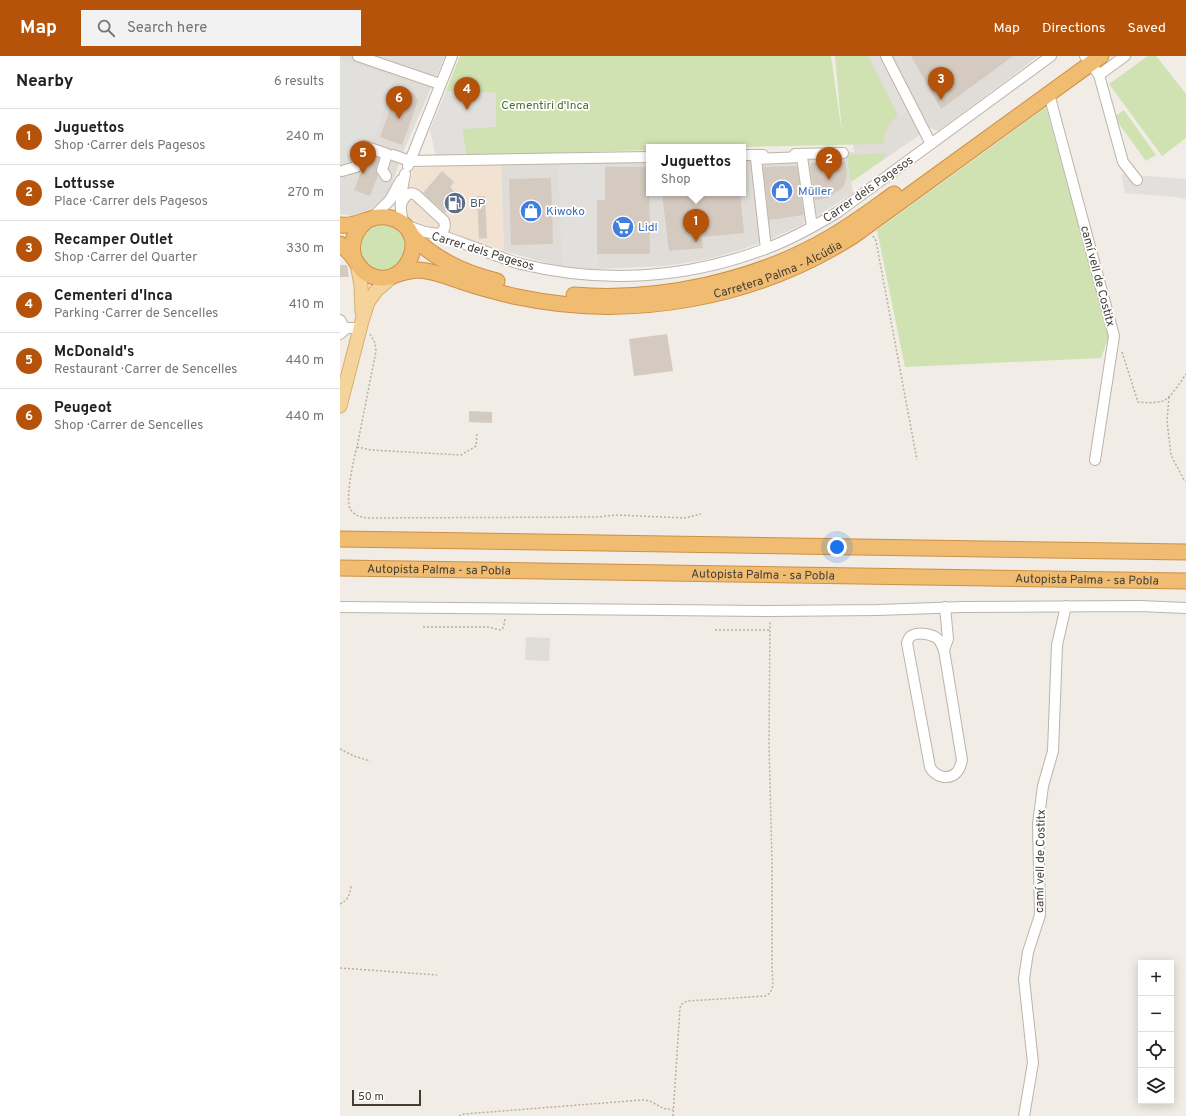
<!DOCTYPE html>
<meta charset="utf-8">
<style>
body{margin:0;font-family:Overpass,sans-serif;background:#f2f2f2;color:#202124}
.controls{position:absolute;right:12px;bottom:12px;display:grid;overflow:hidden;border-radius:0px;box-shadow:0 2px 10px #0003}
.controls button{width:36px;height:36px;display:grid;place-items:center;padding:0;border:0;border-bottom:1px solid #e0e0e0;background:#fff;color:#202124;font:20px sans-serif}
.scale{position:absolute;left:12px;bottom:10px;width:69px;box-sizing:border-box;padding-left:4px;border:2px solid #433d36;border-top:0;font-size:11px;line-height:14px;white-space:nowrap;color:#433d36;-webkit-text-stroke:3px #fff;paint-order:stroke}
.you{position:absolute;left:497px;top:491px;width:14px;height:14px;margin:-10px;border:3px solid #fff;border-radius:50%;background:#1a73e8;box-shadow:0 0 0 6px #1a73e833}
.badge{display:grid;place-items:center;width:26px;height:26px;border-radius:50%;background:#b45309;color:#fff;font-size:13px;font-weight:700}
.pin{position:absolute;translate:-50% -33px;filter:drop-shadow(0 1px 2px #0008)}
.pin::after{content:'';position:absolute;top:21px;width:14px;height:12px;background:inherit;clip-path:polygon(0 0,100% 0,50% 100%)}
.popup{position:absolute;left:306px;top:88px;width:100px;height:52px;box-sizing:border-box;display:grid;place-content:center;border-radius:0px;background:#fff;filter:drop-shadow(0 1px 3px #0005);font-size:13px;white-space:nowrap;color:#757577}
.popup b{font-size:15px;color:#202124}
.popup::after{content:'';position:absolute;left:50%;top:100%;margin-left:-8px;border:8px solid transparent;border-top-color:#fff}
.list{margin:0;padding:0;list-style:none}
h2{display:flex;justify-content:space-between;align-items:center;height:52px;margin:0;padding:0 16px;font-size:17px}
h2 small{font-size:13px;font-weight:400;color:#757577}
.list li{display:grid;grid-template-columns:26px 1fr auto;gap:12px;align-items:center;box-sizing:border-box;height:56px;padding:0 16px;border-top:1px solid #e0e0e0}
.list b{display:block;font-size:15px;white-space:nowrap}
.list p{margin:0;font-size:13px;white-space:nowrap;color:#757577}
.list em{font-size:13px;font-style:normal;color:#757577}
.icon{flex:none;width:22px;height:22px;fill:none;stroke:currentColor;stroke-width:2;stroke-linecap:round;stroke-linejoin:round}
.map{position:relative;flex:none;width:846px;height:1060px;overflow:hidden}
header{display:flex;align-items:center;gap:24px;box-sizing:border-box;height:56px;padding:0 20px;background:#b45309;color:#fff}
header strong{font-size:19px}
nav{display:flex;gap:22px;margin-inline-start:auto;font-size:14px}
.search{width:280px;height:36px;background:#f2f2f2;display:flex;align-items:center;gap:10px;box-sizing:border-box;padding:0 14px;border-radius:0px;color:#757577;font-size:15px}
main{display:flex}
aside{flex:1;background:#fff}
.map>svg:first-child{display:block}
.commercial{fill:#f1e2d2}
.industrial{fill:#e0dcd7}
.green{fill:#d0e2b2}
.parking{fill:#e2e0dd}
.building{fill:#d5cabf}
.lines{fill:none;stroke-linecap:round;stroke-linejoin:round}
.minor-casing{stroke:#bbb4a9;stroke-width:12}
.major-casing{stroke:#d8b06d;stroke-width:15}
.highway-casing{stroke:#ce9043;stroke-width:17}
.path{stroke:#bcae9c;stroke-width:1.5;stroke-dasharray:2 2;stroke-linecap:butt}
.minor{stroke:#fff;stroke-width:10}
.major{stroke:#f5d49b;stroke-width:13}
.highway{stroke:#f0bc71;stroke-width:15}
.labels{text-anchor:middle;stroke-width:3.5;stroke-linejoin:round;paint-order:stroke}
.park-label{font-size:12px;fill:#4c6f2f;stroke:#fff}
.street-label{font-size:12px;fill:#433d36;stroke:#fff}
.shop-label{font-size:12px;fill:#366cbe;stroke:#fff;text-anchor:start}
.service-label{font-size:12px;fill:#4e5e75;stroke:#fff;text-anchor:start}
</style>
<header>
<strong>Map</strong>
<div class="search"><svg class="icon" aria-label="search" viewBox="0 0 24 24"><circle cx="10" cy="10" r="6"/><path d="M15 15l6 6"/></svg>Search here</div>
<nav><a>Map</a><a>Directions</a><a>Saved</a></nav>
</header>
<main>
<aside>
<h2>Nearby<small>6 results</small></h2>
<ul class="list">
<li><span class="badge">1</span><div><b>Juguettos</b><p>Shop · Carrer dels Pagesos</p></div><em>240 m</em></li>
<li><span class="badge">2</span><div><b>Lottusse</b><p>Place · Carrer dels Pagesos</p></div><em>270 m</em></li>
<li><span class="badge">3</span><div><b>Recamper Outlet</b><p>Shop · Carrer del Quarter</p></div><em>330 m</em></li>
<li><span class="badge">4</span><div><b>Cementeri d'Inca</b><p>Parking · Carrer de Sencelles</p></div><em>410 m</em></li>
<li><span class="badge">5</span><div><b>McDonald's</b><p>Restaurant · Carrer de Sencelles</p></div><em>440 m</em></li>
<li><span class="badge">6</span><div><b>Peugeot</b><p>Shop · Carrer de Sencelles</p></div><em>440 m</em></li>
</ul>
</aside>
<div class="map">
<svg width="846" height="1060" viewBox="0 0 846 1060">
<rect width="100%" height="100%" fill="#f1ede6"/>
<!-- commercial -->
<path class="commercial" d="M161 106 164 195 66 162 68 131 74 112Z"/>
<!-- industrial -->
<g class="industrial">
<path d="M0 0H105L64 94 48 138 34 151 23 157 12 160 0 158Z"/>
<path d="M506 0H699L598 75 590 72 511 126 513 137 474 162 449 175 423 186 397 195 369 203 325 210 259 213 222 211 164 195 161 106 309 104V137H403V100L514 96Z"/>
<path d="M186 581 210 582 209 605 185 604Z"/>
</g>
<!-- green -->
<g class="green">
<path d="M120 0H491L502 77 495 0H528L558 59C549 68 544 75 543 88L403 91H309V94L126 100 122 73 156 37 106 35Z"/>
<path d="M808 0H816L846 38V82L822 100 769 28Z"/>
<path d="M706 51 769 280 761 302 565 311 537 174Z"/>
<path d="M784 54 816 99 806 105 774 61Z"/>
<path d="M544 97 545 102 511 126 507 99Z"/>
<circle cx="42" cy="191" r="24"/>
</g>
<!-- parking -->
<g class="parking">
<path d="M529 0H539L567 56 560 62Z"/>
<path d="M0 3 55 22 34 83 29 81 16 116 0 111Z"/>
<path d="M106 35 156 37V71L122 73 126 100 96 101 90 74Z"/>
<path d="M265 105V144H257L259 213 222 211 218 106Z"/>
<path d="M781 118 846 123V143L833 141 785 137Z"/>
</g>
<!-- building -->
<g class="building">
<path d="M571 0H673L601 53Z"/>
<path d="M58 31 73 37 78 45 62 89 40 81Z"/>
<path d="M28 98 39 102 36 112V115L38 119 30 140 14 134Z"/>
<path d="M505 106 507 117 504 130 488 142 475 144 470 110H471V107Z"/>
<path d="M457 110 464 159 429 164 423 111Z"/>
<path d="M265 111H309L310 198H257V144H265Z"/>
<path d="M102 115 114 126 110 131 120 141 105 157 83 137Z"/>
<path d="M211 122 213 188 171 189 169 123Z"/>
<path d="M322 137H400L404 177 362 181 363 192 329 195Z"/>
<path d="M137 140H145L147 182 139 183Z"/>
<path d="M0 209H7L9 221H0Z"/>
<path d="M327 278 333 315 294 320 289 283Z"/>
<path d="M129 355 152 356V367L129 366Z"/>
</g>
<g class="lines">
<!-- minor casing -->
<g class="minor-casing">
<g id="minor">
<path d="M18 0 100 28"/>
<path d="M546 0 591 88"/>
<path d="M745 0 759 19 783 106 797 124"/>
<path d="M759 19 785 0"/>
<path d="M709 38 774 280 755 404"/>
<path d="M455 98 503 97"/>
<path d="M53 99 70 105 309 101"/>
<path d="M403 99H423"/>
<path d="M68 110 112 0"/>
<path d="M2 115 16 111 24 90 47 98 42 114 46 120"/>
<path d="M65 118C62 134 57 153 65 169L85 176 98 178C116 185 134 191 152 198 162 201 171 206 181 208 262 228 346 223 425 193 450 184 475 170 498 156L711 0"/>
<path d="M61 148C64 142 68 134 76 139L104 165C106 171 104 176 98 178"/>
<path d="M32 162 50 144 61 124"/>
<path d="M426 193 416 103 462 101 472 171"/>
<path d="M0 264 5 273"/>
<path d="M0 278 7 272H20"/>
<path d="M0 551 430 555 538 554 623 551 799 550 846 552"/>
<path d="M604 594C602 590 601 586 598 583 592 578 579 576 573 579 569 580 568 584 567 587L590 711C595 721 609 725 617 716 620 713 621 708 622 704L604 594 608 583 605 551"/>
<path d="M684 1060 693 1007 684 923 688 896 700 859 698 768 703 730 713 695 717 589 726 550"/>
</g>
</g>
<!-- major casing -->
<g class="major-casing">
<g id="major">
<path d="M17 208 21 229 22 256"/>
<path d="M0 350 22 265 28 246 36 235 53 220"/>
</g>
</g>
<!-- highway casing -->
<g class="highway-casing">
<g id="highway">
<path d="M0 169C19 172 33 156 51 162 96 175 64 241 26 217 20 213 17 207 13 201 9 196 5 192 0 188"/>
<path d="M71 179C95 204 124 217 157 225"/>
<path d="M14 202C10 188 14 176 25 166"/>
<path id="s1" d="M58 218C65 216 72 214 79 214 94 215 109 221 123 226 141 232 160 237 178 241 291 265 416 242 513 180L761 0"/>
<path d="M234 239C318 246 416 225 489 182 512 169 533 153 554 138"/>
<path d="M0 483 846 496"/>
<path id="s2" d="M0 512 846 525"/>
</g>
</g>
<!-- path -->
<g class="path">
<path d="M533 180 536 185 577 404"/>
<path d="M30 278 35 287 36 295 17 391C14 402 4 445 11 454 15 460 21 461 27 462L257 461 276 459 345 462 361 458"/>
<path d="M782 296 798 346C806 347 815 347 823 345 831 342 841 325 846 318"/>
<path d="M829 341 827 365 831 399 844 424 846 425"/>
<path d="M17 391 31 394 121 399 136 390 137 378"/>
<path d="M83 571H149C161 574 163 578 165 563"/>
<path d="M375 574H430"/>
<path d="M0 693 14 700 30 705"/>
<path d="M0 848C8 844 10 839 11 830"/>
<path d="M0 912 97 919"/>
<path d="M119 1060 124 1058 302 1044C316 1044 319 1055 333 1053"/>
<path d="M333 1060 340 952 342 948 347 945 426 940 430 937 433 930 432 911V806L429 689 430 565"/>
</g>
<!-- minor -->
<use href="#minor" class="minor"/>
<!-- major -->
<use href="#major" class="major"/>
<!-- highway -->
<use href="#highway" class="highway"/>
</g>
<!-- icons -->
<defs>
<g id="shop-disc" transform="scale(1.15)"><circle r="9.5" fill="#3f7fe0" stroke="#fff"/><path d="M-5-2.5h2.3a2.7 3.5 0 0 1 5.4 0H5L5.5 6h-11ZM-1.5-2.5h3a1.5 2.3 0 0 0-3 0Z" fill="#fff"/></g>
<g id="fuel-disc" transform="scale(1.15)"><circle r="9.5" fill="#5c6f8a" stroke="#fff"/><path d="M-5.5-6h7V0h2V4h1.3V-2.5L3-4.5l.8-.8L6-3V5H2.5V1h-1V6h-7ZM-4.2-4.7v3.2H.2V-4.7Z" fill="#fff"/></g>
<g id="supermarket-disc" transform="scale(1.15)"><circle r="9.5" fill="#3f7fe0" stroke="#fff"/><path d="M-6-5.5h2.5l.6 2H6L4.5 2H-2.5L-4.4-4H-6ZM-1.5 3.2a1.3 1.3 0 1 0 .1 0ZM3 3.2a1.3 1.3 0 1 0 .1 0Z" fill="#fff"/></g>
</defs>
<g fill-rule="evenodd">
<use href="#shop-disc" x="442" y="135"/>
<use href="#fuel-disc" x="115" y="147"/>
<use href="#shop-disc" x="191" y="155"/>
<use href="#supermarket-disc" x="283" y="171"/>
</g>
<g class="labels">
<!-- park labels -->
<g class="park-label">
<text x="205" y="53">Cementiri d'Inca</text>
</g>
<!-- street labels -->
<g class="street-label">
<text transform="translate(528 133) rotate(-35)" y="4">Carrer dels Pagesos</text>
<text transform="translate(143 195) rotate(17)" y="4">Carrer dels Pagesos</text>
<text dy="4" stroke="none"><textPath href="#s1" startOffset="390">Carretera Palma - Alcúdia</textPath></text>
<text transform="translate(758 220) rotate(75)" y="4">camí vell de Costitx</text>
<text dy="4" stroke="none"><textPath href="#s2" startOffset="99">Autopista Palma - sa Pobla</textPath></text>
<text dy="4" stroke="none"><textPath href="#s2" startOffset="423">Autopista Palma - sa Pobla</textPath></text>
<text dy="4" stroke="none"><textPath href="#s2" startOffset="747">Autopista Palma - sa Pobla</textPath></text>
<text transform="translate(700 805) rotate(-89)" y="4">camí vell de Costitx</text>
</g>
<!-- shop labels -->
<g class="shop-label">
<text x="458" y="139">Müller</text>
<text x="206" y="159">Kiwoko</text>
<text x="298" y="175">Lidl</text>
</g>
<!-- service labels -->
<g class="service-label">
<text x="130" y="151">BP</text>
</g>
</g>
</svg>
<div class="controls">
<button>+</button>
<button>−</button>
<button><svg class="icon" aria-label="locate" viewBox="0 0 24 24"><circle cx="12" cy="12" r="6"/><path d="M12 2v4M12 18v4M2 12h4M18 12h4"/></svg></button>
<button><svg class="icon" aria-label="layers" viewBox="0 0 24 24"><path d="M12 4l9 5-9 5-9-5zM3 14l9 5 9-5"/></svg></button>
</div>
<div class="scale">50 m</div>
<div class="you"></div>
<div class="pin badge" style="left:356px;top:186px">1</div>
<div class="popup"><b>Juguettos</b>Shop</div>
<div class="pin badge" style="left:489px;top:124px">2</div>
<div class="pin badge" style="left:601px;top:44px">3</div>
<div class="pin badge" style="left:127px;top:54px">4</div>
<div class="pin badge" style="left:23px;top:118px">5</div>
<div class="pin badge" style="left:59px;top:63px">6</div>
</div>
</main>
